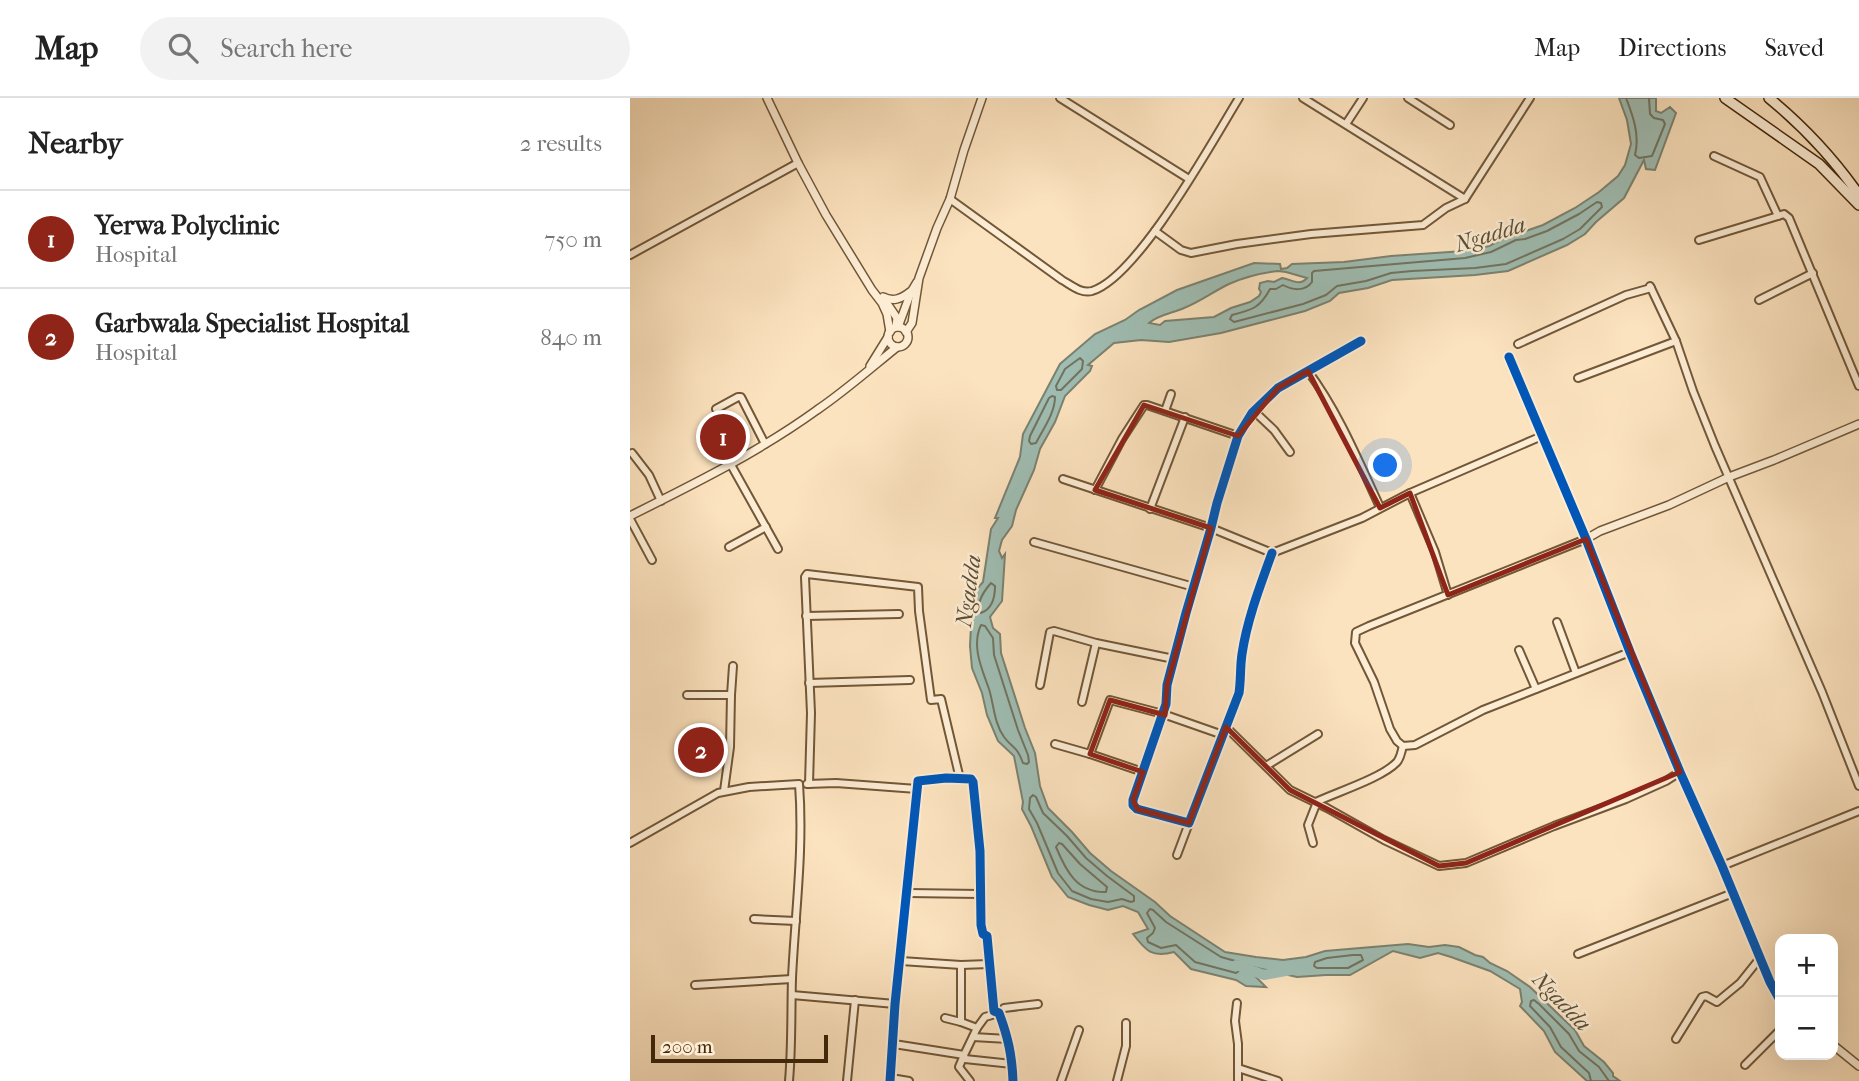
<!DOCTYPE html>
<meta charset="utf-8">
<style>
body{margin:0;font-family:"IM FELL French Canon",serif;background:#f2f2f2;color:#222}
.controls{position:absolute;right:21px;bottom:21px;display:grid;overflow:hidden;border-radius:14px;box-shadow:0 7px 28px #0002}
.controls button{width:63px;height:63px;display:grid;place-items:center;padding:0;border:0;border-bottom:2px solid #e0e0e0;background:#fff;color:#222;font:35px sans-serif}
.scale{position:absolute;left:21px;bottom:18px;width:177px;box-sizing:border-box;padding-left:7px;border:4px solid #44280a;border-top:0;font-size:19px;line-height:24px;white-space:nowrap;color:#44280a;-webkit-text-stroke:5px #fdedd5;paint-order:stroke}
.you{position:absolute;left:756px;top:368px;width:24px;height:24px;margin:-18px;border:5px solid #fff;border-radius:50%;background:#1a73e8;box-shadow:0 0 0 10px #1a73e833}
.badge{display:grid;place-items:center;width:46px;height:46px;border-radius:50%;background:#8f2418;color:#fff;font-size:23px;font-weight:700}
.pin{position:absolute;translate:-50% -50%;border:4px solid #fff;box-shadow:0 2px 7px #0006}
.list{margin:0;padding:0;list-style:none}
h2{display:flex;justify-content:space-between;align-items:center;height:91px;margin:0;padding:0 28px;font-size:30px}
h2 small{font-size:23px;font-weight:400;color:#767676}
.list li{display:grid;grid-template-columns:46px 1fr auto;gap:21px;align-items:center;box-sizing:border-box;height:98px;padding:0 28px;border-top:2px solid #e0e0e0}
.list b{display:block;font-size:26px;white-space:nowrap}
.list p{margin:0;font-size:23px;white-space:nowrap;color:#767676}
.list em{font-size:23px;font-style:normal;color:#767676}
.icon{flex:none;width:38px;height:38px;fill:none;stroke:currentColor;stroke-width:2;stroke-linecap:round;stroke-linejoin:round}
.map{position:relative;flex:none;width:1229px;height:983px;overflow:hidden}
header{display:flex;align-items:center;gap:42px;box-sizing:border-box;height:98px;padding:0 35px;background:#fff;border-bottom:2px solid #e0e0e0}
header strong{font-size:33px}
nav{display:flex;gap:38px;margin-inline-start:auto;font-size:24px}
.search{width:490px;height:63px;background:#f2f2f2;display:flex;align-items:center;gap:18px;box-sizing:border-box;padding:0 24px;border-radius:38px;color:#767676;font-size:26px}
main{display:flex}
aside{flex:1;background:#fff}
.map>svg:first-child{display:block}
.water{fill:#9fbeb4;stroke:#7b8270;stroke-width:2;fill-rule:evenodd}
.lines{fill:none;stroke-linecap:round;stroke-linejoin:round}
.shore{stroke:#72735f;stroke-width:2}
.river{stroke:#9fbeb4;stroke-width:10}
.minor-casing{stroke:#725737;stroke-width:10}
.tertiary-casing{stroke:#725737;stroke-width:10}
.secondary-casing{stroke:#44280a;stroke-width:12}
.minor{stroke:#fdedd5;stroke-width:6}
.tertiary{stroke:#fdedd5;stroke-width:7}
.secondary{stroke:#fdedd5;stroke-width:9}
.cycleway-casing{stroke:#fdedd5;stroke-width:13}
.cycleway{stroke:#0057b8;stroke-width:9}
.marked{fill:none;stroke:#8f2418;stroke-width:5;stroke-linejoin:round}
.labels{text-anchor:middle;stroke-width:5;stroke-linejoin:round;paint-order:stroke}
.water-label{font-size:23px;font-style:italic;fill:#5b4e34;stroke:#fdedd5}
</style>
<header>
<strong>Map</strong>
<div class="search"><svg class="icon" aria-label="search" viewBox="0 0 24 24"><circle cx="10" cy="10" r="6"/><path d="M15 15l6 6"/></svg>Search here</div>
<nav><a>Map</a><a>Directions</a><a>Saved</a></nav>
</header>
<main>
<aside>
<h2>Nearby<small>2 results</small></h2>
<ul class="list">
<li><span class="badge">1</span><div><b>Yerwa Polyclinic</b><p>Hospital</p></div><em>750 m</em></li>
<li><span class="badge">2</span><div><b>Garbwala Specialist Hospital</b><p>Hospital</p></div><em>840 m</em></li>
</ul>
</aside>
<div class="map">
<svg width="1229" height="983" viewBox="0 0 1229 983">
<rect width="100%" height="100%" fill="#fce3bf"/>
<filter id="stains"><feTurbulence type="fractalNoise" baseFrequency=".00286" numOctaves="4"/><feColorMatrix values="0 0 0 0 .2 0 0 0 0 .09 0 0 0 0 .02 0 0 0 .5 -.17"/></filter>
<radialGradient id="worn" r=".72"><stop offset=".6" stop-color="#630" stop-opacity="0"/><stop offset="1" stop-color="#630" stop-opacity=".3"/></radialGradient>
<!-- water -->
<path class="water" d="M989 0H1026V13L1031 15 1040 9 1046 15 1025 72 1016 71 1014 62 994 100 966 124 955 136 937 147 878 173 845 177 762 182 738 190 709 195 700 203 675 213 591 235 539 244 511 242 484 245 458 267 462 268 460 273 435 298 425 324 410 351 404 372 386 412 382 428 372 442 369 453 372 460 375 456 372 503 360 519 363 530 370 536 371 555 395 630 405 655 410 688 418 710 442 734 460 755 481 773 525 804 540 818 595 854 626 859 653 862 676 859 695 853 778 846 799 849 815 847 829 849 845 857 853 859 860 865 877 873 900 889 945 932 954 948 974 964 983 975V978L990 983H957L925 954 914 933 890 908 892 904 890 891 860 873 821 859 808 855 790 860 763 853 720 877H696L667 879 614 867 636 889 616 888 606 882 561 871 544 854C522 860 516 853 503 836L518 831 508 814 493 808 478 812 459 807 438 799 422 779 401 728 392 711 393 704 384 658 368 643 357 617 352 595 342 570 340 548 342 508 345 493 353 484 361 431 368 420H365L390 359 393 336 430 266 465 236 495 222 509 212 547 192 624 165 650 166 651 171 657 170 662 166 714 164 761 158 834 153 859 148 885 135 893 134 913 127 945 110 969 94 988 78 995 67 1001 46 997 22ZM648 173 656 174 677 180C669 189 661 181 652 180L644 184 638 183 630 185 629 191 631 194 629 198 620 204 601 210 584 219 535 223 530 227 519 225C528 217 543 215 554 210 570 204 584 193 599 186 615 179 631 175 648 173Z"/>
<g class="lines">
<!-- shore -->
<g class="shore">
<path d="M996 0C1003 18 1010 37 1005 57L1009 60 1022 58 1035 26 1033 22 1024 20 1020 16 1019 0"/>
<path d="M967 104 971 105 972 109 950 131 933 141 876 166 845 170 782 173 761 175 736 183 707 188 696 197 673 206 604 224 600 221 602 217C622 212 630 210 640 191H646L653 187C662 192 675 194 682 184V175L684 173 835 160 861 154 886 142 895 141 917 133 949 116Z"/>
<path d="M450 260 453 263 452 271 431 292H427L426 288 435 271Z"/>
<path d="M422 298 425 299C425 315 413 331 406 345L401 346 399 343 400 338 419 300Z"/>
<path d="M361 485 365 488C365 499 362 511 351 515 345 505 354 493 361 485Z"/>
<path d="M351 527 355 528 363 540 364 557 388 632 398 657 399 664 397 666 393 665C387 648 383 651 374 639 364 625 364 607 359 591 352 571 341 548 351 527Z"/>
<path d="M403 697 406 699 413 715 437 738 456 760 477 778 504 798V803L501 804 492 801 478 804 461 801 442 793 428 775 407 725 399 711 400 700Z"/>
<path d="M429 745 432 746 450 766 477 789 476 794C447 795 436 773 426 749Z"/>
<path d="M520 811 523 812 536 824 591 859 609 864V873L606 875 565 864 546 847 531 850 518 844 517 840 523 835 525 830 517 815Z"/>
<path d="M723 857H731L733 862 718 870H687L684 868 685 864 697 860Z"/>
<path d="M961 983 959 975 931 949 920 929 900 908 901 903 904 902 909 906 939 936 949 953 969 969 979 983"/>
</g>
<!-- river -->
<path class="river" d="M606 867 634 877 661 872"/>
<!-- minor casing -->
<g class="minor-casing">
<g id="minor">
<path d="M430 0 559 81"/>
<path d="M673 0 835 101"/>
<path d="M778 0 820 27"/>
<path d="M716 26 733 0"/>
<path d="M1084 58 1130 79 1148 118"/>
<path d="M320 101 432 182C441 187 451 196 462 193 508 179 582 44 609 0"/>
<path d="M525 133 551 152 561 155 607 146 681 136 793 127 816 110 835 101 900 0"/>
<path d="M1069 142 1148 118 1154 116 1159 120 1229 288"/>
<path d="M0 157 168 65"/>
<path d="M1020 188 1046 243 1063 293 1085 348 1192 594 1229 688"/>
<path d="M1129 202 1183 175"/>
<path d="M888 246 996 197 1021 190"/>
<path d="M678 273C709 315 728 362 750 409"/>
<path d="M948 280 1046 243"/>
<path d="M86 311 108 299H111L135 346"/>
<path d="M535 313 541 296"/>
<path d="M624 313 644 332 660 354"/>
<path d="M2 355 19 377 31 403"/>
<path d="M100 365 148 451"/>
<path d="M433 381 581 430 642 455 732 420 780 395 912 338"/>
<path d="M465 392 492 341 514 307H517L608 338"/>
<path d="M780 395 805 454 818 497"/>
<path d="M520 411 555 319"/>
<path d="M0 421 22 462"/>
<path d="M404 444 564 489"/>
<path d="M99 449 136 429"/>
<path d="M642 455C630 488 617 522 612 556 610 569 611 582 609 595L559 725 507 711 503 707V702L536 606 537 587 556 515 581 430 587 405 608 338 622 315 648 290 731 243"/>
<path d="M176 518 269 516"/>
<path d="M927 524 946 575"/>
<path d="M889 552 906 591"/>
<path d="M179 585 280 582"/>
<path d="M410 587 420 534 424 533 466 545 544 561"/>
<path d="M57 597H101"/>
<path d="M452 604 466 545"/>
<path d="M596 629 660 692 697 710 754 742 809 768 836 765 924 728 996 701 1036 683 1050 674"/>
<path d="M425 646 460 656"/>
<path d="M773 648 767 643 760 631 744 584 725 545 726 534 739 528 956 441 879 259"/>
<path d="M773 648 785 647 853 612 1000 554"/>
<path d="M636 668 688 636"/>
<path d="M513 674 460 656 480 602 533 616 593 637"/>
<path d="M177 686 206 685 287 691"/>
<path d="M179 686 181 615 175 479 177 476 288 489 289 513 301 602 311 601 330 681"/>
<path d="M94 693 100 649 101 597 103 568"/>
<path d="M686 704C707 694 752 680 767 664 771 659 771 654 773 648"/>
<path d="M0 745 88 695 119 689 169 686C174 751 165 816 162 880 161 915 162 949 159 983"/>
<path d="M683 745 678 727 687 704"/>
<path d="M547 757 559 725"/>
<path d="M1092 768 1229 713"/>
<path d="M278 795 350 796"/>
<path d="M124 821 166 823"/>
<path d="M948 856 1103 795"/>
<path d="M271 863 331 867 359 866"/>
<path d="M65 887 162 881"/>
<path d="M162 897 265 906"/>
<path d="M607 905 605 923 608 946V983"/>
<path d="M315 920 331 924"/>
<path d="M347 930 355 919 369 915 374 910 408 906"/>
<path d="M343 939 378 941"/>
<path d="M1046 941 1072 899 1076 898 1087 904 1110 885 1130 860"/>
<path d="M264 946 334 957 347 930 331 924V867"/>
<path d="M1115 967 1150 932"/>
<path d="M608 970 648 983"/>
<path d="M261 980 279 983"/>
<path d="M217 983 225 902"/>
<path d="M260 983 265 906 288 683 316 680 341 681 343 684 350 753 351 827 353 836 357 838 364 913 369 915C378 939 382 957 383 983"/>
<path d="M340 983 329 969 334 957 335 961 382 966"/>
<path d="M431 983 449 932"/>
<path d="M487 983 496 948V925"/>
</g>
</g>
<!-- tertiary casing -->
<g class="tertiary-casing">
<g id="tertiary">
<path d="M137 0 168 65 196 117 242 192 252 205 257 216 260 234"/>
<path d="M253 199C263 204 271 201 280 194"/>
<path d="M254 201 267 220 266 227"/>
<path d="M268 229 281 194 287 184"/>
<circle cx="268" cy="239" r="10"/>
<path d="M276 234 282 225 289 180 307 130 320 101 334 52 352 0"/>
<path d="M240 268 258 239"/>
<path d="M0 418C64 386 129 354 187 312 215 293 241 270 267 249"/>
<path d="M1150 902 1140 884 1092 768 1050 674 1000 554 956 441 970 433 1039 407 1099 379 1144 362 1229 326"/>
<path d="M1203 947 1229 968"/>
</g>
</g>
<!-- secondary casing -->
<g class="secondary-casing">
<g id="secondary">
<path d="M1095 0 1189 66 1229 107"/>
<path d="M1139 0C1173 28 1204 61 1229 97"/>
</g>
</g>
<!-- minor -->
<use href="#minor" class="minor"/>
<!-- tertiary -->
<use href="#tertiary" class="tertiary"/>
<!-- secondary -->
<use href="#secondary" class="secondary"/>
<!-- cycleway casing -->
<g class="cycleway-casing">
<g id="cycleway">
<path d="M879 259 956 441 1000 554 1050 674 1092 768 1140 884 1150 902"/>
<path d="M642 455C630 488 617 522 612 556 610 569 611 582 609 595L559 725 507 711 503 707V702L536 606 537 587 556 515 581 430 587 405 608 338 622 315 648 290 731 243"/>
<path d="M260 983 265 906 288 683 316 680 341 681 343 684 350 753 351 827 353 836 357 838 364 913 369 915C378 939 382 957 383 983"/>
</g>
</g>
<!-- cycleway -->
<use href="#cycleway" class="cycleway"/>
</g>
<!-- marked area -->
<path class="marked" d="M678 273 750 410 780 395 818 497 956 441 1050 674 836 765 809 768 660 692 596 629 559 725 507 711 503 702 513 674 460 656 480 602 535 617 537 587 581 430 465 392 514 307 608 338 648 290Z"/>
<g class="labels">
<!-- water labels -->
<g class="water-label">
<text transform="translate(860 136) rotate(-17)" y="8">Ngadda</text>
<text transform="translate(338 493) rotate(-82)" y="8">Ngadda</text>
<text transform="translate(932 903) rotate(46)" y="8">Ngadda</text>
</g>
</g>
<rect width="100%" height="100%" filter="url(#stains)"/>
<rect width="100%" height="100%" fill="url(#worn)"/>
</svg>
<div class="controls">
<button>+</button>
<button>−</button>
</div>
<div class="scale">200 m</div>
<div class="you"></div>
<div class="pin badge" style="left:93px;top:339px">1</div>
<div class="pin badge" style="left:71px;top:652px">2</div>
</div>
</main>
